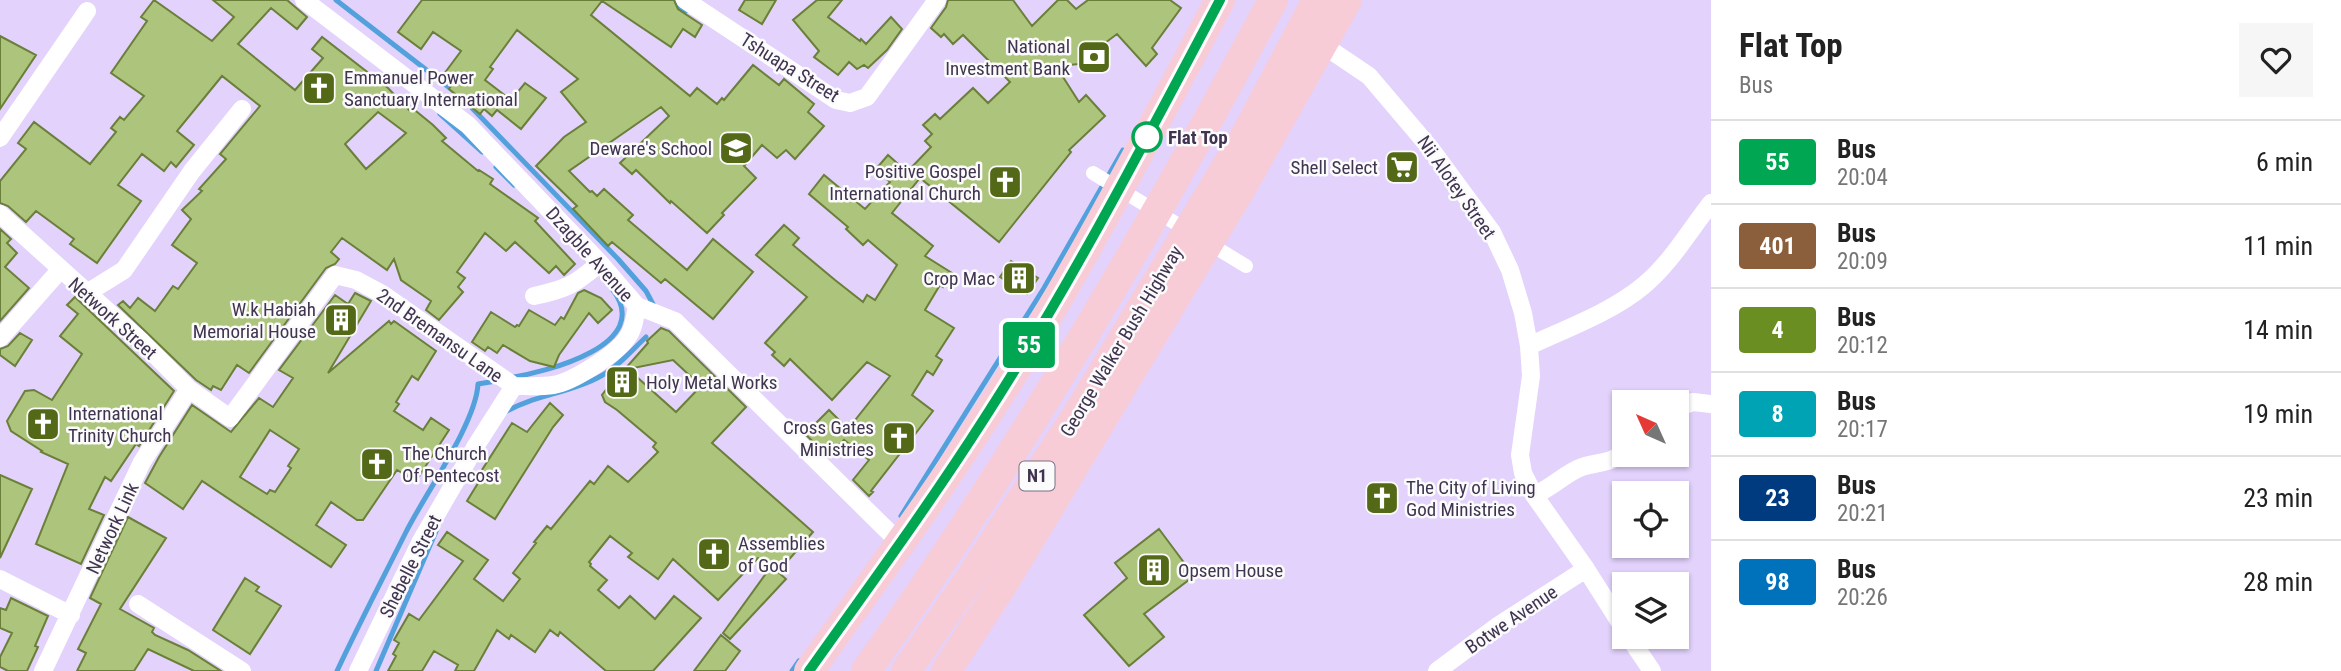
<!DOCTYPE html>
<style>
:root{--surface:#fff;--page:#f6f6f6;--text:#222;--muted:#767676;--line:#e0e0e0}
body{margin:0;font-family:"Roboto Condensed",sans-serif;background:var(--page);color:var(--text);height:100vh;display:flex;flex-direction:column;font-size:26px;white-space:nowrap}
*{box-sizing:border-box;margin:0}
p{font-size:23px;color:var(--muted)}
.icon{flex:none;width:38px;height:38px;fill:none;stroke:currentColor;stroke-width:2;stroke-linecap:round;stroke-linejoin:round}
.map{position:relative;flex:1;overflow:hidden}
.sheet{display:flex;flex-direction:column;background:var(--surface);width:630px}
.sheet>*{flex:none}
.badge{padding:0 14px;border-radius:5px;font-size:24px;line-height:46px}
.needle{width:46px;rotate:315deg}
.fabs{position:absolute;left:1612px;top:390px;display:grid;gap:14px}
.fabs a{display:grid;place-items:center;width:77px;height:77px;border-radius:0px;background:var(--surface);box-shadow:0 2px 5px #0004;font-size:35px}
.map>.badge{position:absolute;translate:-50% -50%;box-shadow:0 0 0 4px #fff}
.round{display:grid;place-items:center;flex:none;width:74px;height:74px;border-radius:0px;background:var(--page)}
.head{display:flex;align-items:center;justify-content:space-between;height:119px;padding:0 28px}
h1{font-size:33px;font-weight:700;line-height:52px}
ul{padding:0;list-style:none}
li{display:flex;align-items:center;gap:21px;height:84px;padding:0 28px;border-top:2px solid var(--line)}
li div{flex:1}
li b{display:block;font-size:26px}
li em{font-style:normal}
li .badge{min-width:77px;font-weight:700;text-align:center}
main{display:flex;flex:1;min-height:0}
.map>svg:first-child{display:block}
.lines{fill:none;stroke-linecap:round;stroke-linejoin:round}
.stream{stroke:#52a1dc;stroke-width:5}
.building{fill:#adc47c;stroke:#6a7f39;stroke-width:2;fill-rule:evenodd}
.pedestrian{stroke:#fff;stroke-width:14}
.minor{stroke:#fff;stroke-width:18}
.trunk{stroke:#f8ccd7;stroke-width:30}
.line-casing{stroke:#fff;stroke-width:16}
.line{stroke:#00a651;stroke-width:10}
.stop-dot{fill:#fff;stroke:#00a651;stroke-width:3.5}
.labels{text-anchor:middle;stroke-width:5;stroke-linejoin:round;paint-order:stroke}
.shield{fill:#fbfbfb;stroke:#787083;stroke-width:2}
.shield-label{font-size:18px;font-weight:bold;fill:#403450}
.poi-label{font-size:19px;fill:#403450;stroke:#fbfbfb;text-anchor:end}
.street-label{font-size:19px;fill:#403450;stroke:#fbfbfb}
.stop-label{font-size:19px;font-weight:bold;fill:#403450;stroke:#fbfbfb;text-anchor:start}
</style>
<main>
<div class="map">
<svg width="1711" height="671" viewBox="0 0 1711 671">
<rect width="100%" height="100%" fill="#e2d2fc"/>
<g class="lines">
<path class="stream" d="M336 0 455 92
M667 0 686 11
M472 108 618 259 646 291 654 306
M440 114 482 152
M496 167 514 185
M509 378C546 372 656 345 612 289
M505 412C534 395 571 393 601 376 618 367 632 350 646 337
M901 516 1044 288 1123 150
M337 671C359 624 383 578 406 532 425 494 476 423 478 384L496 381
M376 671 437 529
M792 671 799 661"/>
</g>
<path class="building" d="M154 0 212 41 234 17 213 0H287L307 17 297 29 271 8 238 44 295 90 323 58 312 49 322 37 388 88 409 110 411 107 433 125 446 138 442 141 478 171 479 170 493 179 490 184 538 218 535 221 575 264 564 275 556 266 549 273 515 242 506 251 485 233 457 272 465 278 458 287 463 292 439 320 426 310 431 301 401 280 394 259 387 270 342 238 331 252 339 259 335 264 326 268 249 373 237 365 221 390 213 386 211 390 196 380 118 305 123 301 130 308 138 298 155 311 173 286 178 289 197 263 172 245 191 219 182 210 202 191 199 189 226 159 220 154 260 106 222 76 177 131 194 145 176 167 171 162 164 171 142 154 118 185 141 201 97 263 70 244 74 239 36 211 26 222 8 206 0 203V181L26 149 18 143 34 122 90 164 116 132 111 128 120 117 124 120 144 96 111 73 147 21 141 17ZM378 112 406 133 366 169 345 144Z
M422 0H674L678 9 702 25 695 37 683 29 671 47 602 1 591 15 690 96 697 88 717 104 722 98 724 100 753 65 779 85 784 79 814 104 808 112 824 126 795 159 786 150 777 158 762 145 744 166 756 178 722 213 724 215 707 233 671 201 670 203 636 170 632 174 620 163 669 116 661 107 569 171 590 192 592 191 597 196 604 189 633 215 628 220 687 270 713 239 753 272 713 319 665 279 661 283 612 242 608 246 573 209 577 206 536 166 564 137 586 122 561 92 578 79 517 30 490 67 493 69 485 80 511 100 525 83 546 98 521 129 497 110 492 116 484 109 480 114 449 89 451 86 441 78 461 51 433 32 421 49 398 32Z
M745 0H776L762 24 739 10Z
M817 0H842L828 17 860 41 861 39 866 44 891 17 902 29 887 50 868 68 864 65 857 69 849 62 838 75 814 57 819 51 793 20Z
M948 0H1013L1032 26 1058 0H1067L1076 9 1088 0H1170L1181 8 1152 48 1157 54 1146 66 1117 34 1101 46 1100 54 1091 63 1056 66 1079 102 1086 95 1105 116 1069 150 1071 152 999 242 920 178 892 213 933 246 925 256 952 273 943 287 940 285 925 310 954 328 936 356 942 360 933 375 927 371 912 395 933 411 871 491 873 492 869 496 853 480 869 460 844 440 829 457 805 434 829 410 848 429 890 376 867 362 832 400 790 359 784 366 772 355 775 352 765 343 807 297 756 255 784 225 799 238 793 245 835 280 863 302 867 295 875 300 897 265 868 240 863 245 846 229 848 227 809 194 824 175 865 209 890 182 876 169 888 155 907 172 931 147 925 141 932 134 923 125 935 114 940 119 973 88 988 103 1010 82 963 35 953 44 944 34 941 37 931 28 946 7Z
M0 36 36 55 0 109Z
M0 229 11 239 7 243 17 253 5 267 29 288 0 321Z
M1011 261 1038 278 1027 294 1000 277Z
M584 290 601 298 612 310 598 323 589 313 559 355 554 367 530 361 503 345 497 353 488 347 485 351 472 342 491 312 515 327 517 325 519 326 529 310 555 325 561 317 564 319 578 293Z
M355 293 371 301 328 373 389 321 391 324 394 321 436 351 418 380 412 376 396 402 399 404 394 411 423 430 431 418 449 430 416 481 397 470 363 520H357L331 502 316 525 346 545 331 567 202 481 183 509 145 483 159 457 192 405 231 432 259 398 273 407 293 378 279 370 335 295 348 304ZM270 430 299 449 288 466 291 468 275 492 270 490 267 494 240 477Z
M75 297 174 391 139 446 136 444 111 481 105 477 89 509 104 515 81 564 36 544 68 464 41 452 42 451 11 431 7 421 25 391 34 390 52 400 82 354 60 336 78 314 67 305Z
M661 328 669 331 746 407 712 443 813 532 778 572 786 579 730 639 723 633 770 568 758 558 718 600 673 559 658 579 628 557 632 553 610 536 589 562 591 564 590 566 607 580 598 590 619 608 630 596 655 619 674 596 701 618 653 671H606L560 632 558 636 550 630 535 652 511 635 509 639 497 630 474 671H455L458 665 434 651 422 671H388L396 656 393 654 399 643 394 640 409 614 419 620 463 561 438 545 447 532 488 560 474 579 503 601 520 579 513 573 536 543 534 542 547 526 551 529 590 481 594 484 608 466 628 482 658 452 653 447 656 443 617 410 605 402 602 395 623 368 625 369 648 343 647 341ZM673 360 701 386 676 412 628 369Z
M20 333 32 340 15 366 0 355V349L8 346Z
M550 403 563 415 553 427 495 519 467 501 483 475 480 473 512 423 527 432Z
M0 475 32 489 0 558Z
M128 517 166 538 120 609 154 628 152 632 155 635 188 650 221 671H194L148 649 134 671H77L86 653 78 649 101 604 90 598Z
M1159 529 1194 576 1144 614 1164 637 1129 666 1084 615 1127 578 1115 563Z
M245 578 259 587 256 591 281 606 250 654 213 630Z
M11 598 48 616 35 646 38 647 27 671H8L0 667V657L12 633 0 628V608L6 610Z
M721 635 740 651 725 671H694Z"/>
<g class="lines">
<path class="pedestrian" d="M1093 173 1246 266"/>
<path class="minor" d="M304 0 468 125 600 263 637 306 675 321 899 542
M685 0 836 100 850 103 867 97 937 0
M1323 45 1369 76 1431 149 1492 232 1510 270 1523 313 1529 346 1531 376 1520 455 1523 473 1534 495 1586 569 1624 629
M0 138 87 11
M0 214 142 342 189 389 230 418 335 275 356 280 384 295 514 386
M87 293 124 270 192 171 242 109
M534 296C567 289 574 285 600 263
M0 338 60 270
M1529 346C1565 329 1612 312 1643 286 1671 263 1689 231 1711 203
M514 386C527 386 541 387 553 385 573 382 616 354 627 338 634 329 635 317 637 306
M1676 408 1693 402 1711 404
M1534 495C1552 488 1565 473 1582 467 1597 462 1611 463 1624 453
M0 579 71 615
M138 604 242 671
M1629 637 1652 671
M43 671 142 462 189 389
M358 671 421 541 477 444 514 386
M1437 671 1499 625 1586 569"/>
<path class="trunk" d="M809 671C868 588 929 505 984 419 1071 285 1145 141 1220 0
M866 671C1018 457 1150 231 1273 0
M906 671 971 577 1077 415 1248 131 1317 0
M946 671 1003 584 1243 185 1347 0"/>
</g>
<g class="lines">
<g class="line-casing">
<path id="line" d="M809 671C868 588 929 505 984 419 1070 286 1146 140 1220 0"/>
</g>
<use href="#line" class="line"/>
</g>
<defs>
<g id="bank-square" transform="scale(1.75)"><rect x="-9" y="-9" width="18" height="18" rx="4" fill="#546917" stroke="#fbfbfb"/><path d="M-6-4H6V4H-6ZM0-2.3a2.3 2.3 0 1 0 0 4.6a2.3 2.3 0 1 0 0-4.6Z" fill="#fff"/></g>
<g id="church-square" transform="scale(1.75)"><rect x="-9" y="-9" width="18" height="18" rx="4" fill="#546917" stroke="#fbfbfb"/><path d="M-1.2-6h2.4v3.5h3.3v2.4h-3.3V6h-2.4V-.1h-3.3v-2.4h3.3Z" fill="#fff"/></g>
<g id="school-square" transform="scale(1.75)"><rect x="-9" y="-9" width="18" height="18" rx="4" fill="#546917" stroke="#fbfbfb"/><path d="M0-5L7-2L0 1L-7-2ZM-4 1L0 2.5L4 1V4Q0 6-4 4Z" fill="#fff"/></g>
<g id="supermarket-square" transform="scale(1.75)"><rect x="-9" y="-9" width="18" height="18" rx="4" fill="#546917" stroke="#fbfbfb"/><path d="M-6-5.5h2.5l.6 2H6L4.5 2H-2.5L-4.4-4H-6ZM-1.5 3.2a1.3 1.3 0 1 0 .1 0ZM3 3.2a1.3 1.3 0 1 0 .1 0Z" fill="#fff"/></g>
<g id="building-square" transform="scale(1.75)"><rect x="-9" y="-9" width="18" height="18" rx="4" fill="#546917" stroke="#fbfbfb"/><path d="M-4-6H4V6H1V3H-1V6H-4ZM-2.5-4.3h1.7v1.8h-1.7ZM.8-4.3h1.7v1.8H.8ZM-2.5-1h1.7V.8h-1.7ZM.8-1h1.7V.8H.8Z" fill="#fff"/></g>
</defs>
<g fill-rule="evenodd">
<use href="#bank-square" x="1094" y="57"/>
<use href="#church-square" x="319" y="88"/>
<use href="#school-square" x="736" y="148"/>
<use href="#supermarket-square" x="1402" y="167"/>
<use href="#church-square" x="1005" y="182"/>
<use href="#building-square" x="1019" y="278"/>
<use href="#building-square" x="341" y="320"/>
<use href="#building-square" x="622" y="382"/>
<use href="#church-square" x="43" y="424"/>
<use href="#church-square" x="899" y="438"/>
<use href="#church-square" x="377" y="464"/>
<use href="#church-square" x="1382" y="498"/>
<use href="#church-square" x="714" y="554"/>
<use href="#building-square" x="1154" y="570"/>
</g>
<circle class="stop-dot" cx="1147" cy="137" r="14"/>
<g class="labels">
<rect class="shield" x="1019.5" y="461.5" width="35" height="29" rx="5"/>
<g class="shield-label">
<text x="1037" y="482">N1</text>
</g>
<g class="poi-label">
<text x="1070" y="53">National<tspan x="1070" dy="22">Investment Bank</tspan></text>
<text x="344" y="84" text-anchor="start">Emmanuel Power<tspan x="344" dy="22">Sanctuary International</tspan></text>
<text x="712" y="155">Deware's School</text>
<text x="1378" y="174">Shell Select</text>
<text x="981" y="178">Positive Gospel<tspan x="981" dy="22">International Church</tspan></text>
<text x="995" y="285">Crop Mac</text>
<text x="316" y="316">W.k Habiah<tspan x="316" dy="22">Memorial House</tspan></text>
<text x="646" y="389" text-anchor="start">Holy Metal Works</text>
<text x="68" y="420" text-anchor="start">International<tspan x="68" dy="22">Trinity Church</tspan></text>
<text x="874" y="434">Cross Gates<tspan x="874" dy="22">Ministries</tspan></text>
<text x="402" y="460" text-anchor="start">The Church<tspan x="402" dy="22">Of Pentecost</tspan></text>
<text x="1406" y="494" text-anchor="start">The City of Living<tspan x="1406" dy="22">God Ministries</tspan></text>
<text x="738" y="550" text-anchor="start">Assemblies<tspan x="738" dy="22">of God</tspan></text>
<text x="1178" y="577" text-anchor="start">Opsem House</text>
</g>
<g class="street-label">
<text transform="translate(790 67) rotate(32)" y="7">Tshuapa Street</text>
<text transform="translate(1457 187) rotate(55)" y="7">Nii Alotey Street</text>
<text transform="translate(590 254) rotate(48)" y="7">Dzagble Avenue</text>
<text transform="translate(113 318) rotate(42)" y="7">Network Street</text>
<text transform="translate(440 335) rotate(35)" y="7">2nd Bremansu Lane</text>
<text transform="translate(1121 341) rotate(-59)" y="7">George Walker Bush Highway</text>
<text transform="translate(112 528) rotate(-65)" y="7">Network Link</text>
<text transform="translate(410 566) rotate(-63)" y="7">Shebelle Street</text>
<text transform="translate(1511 619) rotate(-34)" y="7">Botwe Avenue</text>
</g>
<g class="stop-label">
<text x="1168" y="144">Flat Top</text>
</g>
</g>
</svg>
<div class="fabs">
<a><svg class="needle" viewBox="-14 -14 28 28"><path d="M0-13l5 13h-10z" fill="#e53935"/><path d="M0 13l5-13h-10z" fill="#767676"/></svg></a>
<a><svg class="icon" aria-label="locate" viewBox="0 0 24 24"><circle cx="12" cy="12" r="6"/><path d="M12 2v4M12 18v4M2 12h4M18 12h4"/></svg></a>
<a><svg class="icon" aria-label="layers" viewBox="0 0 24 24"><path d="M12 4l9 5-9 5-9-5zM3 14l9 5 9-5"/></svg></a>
</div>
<b class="badge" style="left:1029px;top:345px;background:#00a651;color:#fff">55</b>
</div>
<section class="sheet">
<div class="head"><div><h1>Flat Top</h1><p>Bus</p></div><a class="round"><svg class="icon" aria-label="heart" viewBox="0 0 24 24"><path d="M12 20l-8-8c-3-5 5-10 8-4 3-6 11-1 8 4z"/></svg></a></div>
<ul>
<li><span class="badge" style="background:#00a651;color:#fff">55</span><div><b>Bus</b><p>20:04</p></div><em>6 min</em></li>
<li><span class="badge" style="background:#8b5e3c;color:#fff">401</span><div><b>Bus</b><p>20:09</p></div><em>11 min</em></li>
<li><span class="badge" style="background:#6b8e23;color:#fff">4</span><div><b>Bus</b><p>20:12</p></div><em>14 min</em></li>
<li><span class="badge" style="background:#00a3b4;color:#fff">8</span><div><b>Bus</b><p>20:17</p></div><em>19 min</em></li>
<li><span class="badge" style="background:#003b80;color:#fff">23</span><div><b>Bus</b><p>20:21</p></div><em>23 min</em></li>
<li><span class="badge" style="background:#0072bc;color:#fff">98</span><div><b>Bus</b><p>20:26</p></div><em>28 min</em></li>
</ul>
</section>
</main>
